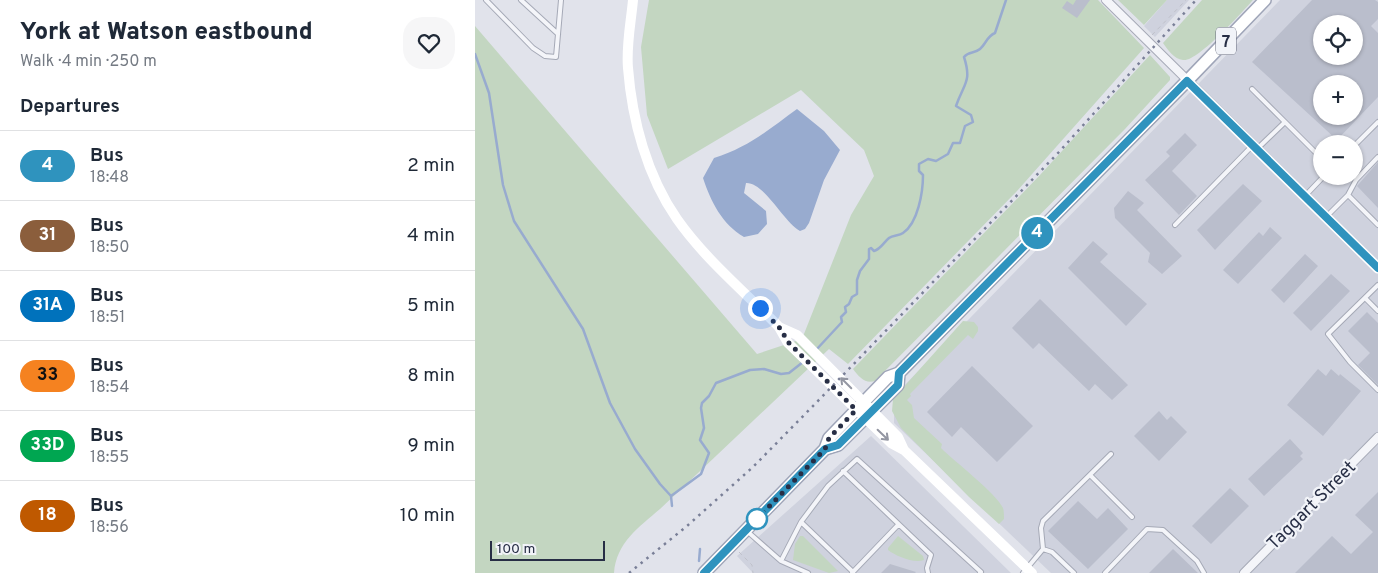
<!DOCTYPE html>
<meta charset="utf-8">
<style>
:root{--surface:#fff;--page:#f6f6f7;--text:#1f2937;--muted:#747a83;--line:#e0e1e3}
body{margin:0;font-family:Overpass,sans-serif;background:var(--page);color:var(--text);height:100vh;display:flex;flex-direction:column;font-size:19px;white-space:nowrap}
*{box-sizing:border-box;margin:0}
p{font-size:16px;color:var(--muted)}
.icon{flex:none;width:28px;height:28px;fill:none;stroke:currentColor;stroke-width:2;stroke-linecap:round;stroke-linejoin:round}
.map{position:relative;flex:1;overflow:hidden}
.details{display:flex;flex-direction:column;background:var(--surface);width:475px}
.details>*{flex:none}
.badge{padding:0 10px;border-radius:16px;font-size:18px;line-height:32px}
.fabs{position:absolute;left:838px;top:15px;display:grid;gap:10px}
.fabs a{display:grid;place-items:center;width:50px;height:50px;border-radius:50%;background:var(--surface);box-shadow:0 1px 4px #0004;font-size:25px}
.scale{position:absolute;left:15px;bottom:12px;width:115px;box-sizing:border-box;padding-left:5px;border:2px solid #272e45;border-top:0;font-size:14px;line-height:18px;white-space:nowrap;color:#272e45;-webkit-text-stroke:4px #f1f3f8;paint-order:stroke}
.you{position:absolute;width:25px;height:25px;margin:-12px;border:4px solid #fff;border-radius:50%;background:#1a73e8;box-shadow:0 0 0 8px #1a73e833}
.map>.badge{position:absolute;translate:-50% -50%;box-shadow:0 0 0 2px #fff}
h2{padding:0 20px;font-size:19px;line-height:45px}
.round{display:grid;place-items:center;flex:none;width:52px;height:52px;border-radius:20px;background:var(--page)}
.head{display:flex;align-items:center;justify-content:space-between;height:85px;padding:0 20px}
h1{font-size:24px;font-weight:800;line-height:38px}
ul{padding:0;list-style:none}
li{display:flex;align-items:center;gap:15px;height:70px;padding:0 20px;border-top:1px solid var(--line)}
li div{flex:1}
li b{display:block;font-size:19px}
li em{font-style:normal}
li .badge{min-width:55px;font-weight:700;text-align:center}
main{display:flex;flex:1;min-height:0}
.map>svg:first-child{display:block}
.built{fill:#cfd2de;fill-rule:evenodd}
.green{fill:#c3d6c1}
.water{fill:#98abcf}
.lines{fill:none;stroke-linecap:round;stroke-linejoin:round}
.stream{stroke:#98abcf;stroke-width:2.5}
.building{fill:#babecc;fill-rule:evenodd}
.lane-casing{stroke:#a5a9b6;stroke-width:6}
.street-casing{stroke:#a5a9b6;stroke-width:10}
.primary-casing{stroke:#9fa5b8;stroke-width:14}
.path{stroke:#bfc1ca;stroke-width:1;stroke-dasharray:4 4;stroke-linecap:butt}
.lane{stroke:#f4f5f9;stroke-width:4}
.street{stroke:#f4f5f9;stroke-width:8}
.secondary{stroke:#fff;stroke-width:10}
.primary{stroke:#fff;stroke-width:11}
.rail{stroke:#797f97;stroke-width:2.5;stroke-dasharray:2.5 5;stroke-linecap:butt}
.oneway{stroke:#9396a2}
.line-casing{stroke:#fff;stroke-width:11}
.line{stroke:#2f93be;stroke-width:8}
.walk{stroke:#272e45;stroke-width:5;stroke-dasharray:0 9}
.stop-dot{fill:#fff;stroke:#2f93be;stroke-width:2.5}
.labels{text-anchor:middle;stroke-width:4.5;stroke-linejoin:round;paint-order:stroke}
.shield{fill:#f1f3f8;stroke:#64697b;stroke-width:1}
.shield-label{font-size:16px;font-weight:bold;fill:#272e45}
.street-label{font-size:18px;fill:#272e45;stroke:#f1f3f8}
</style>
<main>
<section class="details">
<div class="head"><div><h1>York at Watson eastbound</h1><p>Walk · 4 min · 250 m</p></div><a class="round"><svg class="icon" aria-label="heart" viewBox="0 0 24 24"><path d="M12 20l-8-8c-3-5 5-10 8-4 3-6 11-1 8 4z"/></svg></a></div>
<h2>Departures</h2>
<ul>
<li><span class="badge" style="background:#2f93be;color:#fff">4</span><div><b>Bus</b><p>18:48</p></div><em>2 min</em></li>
<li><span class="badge" style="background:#8b5e3c;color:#fff">31</span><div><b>Bus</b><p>18:50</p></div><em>4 min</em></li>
<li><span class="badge" style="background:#0072bc;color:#fff">31A</span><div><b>Bus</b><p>18:51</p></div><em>5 min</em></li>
<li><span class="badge" style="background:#f58220;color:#111">33</span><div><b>Bus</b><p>18:54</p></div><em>8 min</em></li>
<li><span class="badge" style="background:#00a651;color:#fff">33D</span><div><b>Bus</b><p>18:55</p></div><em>9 min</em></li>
<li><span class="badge" style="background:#bf5900;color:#fff">18</span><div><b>Bus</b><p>18:56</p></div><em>10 min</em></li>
</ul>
</section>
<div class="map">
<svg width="903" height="573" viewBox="0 0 903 573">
<rect width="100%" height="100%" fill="#e1e3eb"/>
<path class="built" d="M692 0H714L680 37 669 26Z
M805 0H903V573H576L419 423V396ZM846 24H879V56H846ZM846 84H879V116H846ZM846 144H879V176H846Z
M396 436 536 573H278L262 556Z"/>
<path class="green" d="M174 0H623L669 48 542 191 373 364 354 349 185 509C164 527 141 543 139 573H0V26L282 354 327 339 376 215 399 176 389 150 326 90 193 169 172 115 166 47Z
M643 0H692L669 25Z
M727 0H778C768 11 722 63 708 60 699 59 693 50 688 43Z
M675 55 695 77V80L650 129 400 381C390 384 384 377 378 369L565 175Z
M488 321 499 322 503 327V331L498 339 493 335 435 394 436 396 432 400 437 405 439 418 467 444 466 448C479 461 522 494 528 508 529 511 529 516 529 519L524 524 494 497 426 428 417 411 418 399Z
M325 536H328L363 571 354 573 318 560 320 544Z
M423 536 448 556 449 560C439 564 421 556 413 550V548Z"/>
<path class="water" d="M322 109 349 131 365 150 349 180 334 223 330 229 325 231C308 221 289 182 271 183L269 193 291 211 292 224 283 234 269 237C247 224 236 202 228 178L239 158C274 147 293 130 322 109Z"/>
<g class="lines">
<path class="stream" d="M0 54 14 93 28 185 39 221 108 329 135 403 160 449 185 484 196 496
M341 350 367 322 366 317 371 312 370 307 374 304 377 297 382 294V280L385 271 394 259V249L396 248 399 251C406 249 408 243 414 238 418 235 424 236 428 233 443 223 448 192 448 175L444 171V164L453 159 461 161 473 154 478 143H485L490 126 498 122 496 115 481 106C489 83 497 82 489 57 494 51 499 54 505 49 511 44 512 36 520 33L531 0
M197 506 196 496 226 474 234 453 225 440 229 428 226 408 227 403 234 396 241 383 275 370 289 369 306 374 314 373 328 362
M224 561 225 549"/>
</g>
<path class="building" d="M601 0H615L602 18 587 8 592 1 598 5Z
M837 0H900L903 2V19L896 26 903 33V97L862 140 777 62ZM846 24H879V56H846ZM846 84H879V116H846Z
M710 133 722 145 697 171 722 196 704 215 670 180 695 156 691 152Z
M903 162V208L882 186Z
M768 184 787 201 740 250 722 230Z
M653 191 669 203 662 210 707 256 687 274 673 262 675 253 640 218 639 208Z
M795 227 807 238 763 284 748 270 784 232 788 236Z
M618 241 633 254 625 262 672 304 651 326 593 268Z
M830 254 843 266 809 303 796 290Z
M856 274 875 291 836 331 818 313Z
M565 299 653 385 637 400 620 384 614 391 564 343 558 349 537 328Z
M892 312 903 323V385L883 365 895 353 873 331Z
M497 366 558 426 522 462 486 427 477 437 452 412Z
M843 369 851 376 856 369 864 376 865 374 886 391 848 436 812 405Z
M684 411 692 420 696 416 712 432 684 461 659 436Z
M815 439 828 453 825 456 828 459 789 496 773 479Z
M755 488 774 506 736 544 717 526Z
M903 492V573H820L857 536 876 554 898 532 880 515Z
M603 501 622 519 633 508 653 529 613 569 573 531Z
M698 549 723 573H674Z
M415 564 441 572 440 573H406Z"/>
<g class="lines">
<g class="lane-casing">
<path id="lane" d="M11 0 58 48 70 56 81 57 86 0
M46 0 83 34
M777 89 810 122 782 149
M810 122 846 158
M879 146 903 122
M873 195 903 225
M830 196 849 176
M851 217 873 195 881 180 903 157
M700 225 778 145
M903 285 853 334 875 362 903 390
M890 298 903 311
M368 471 456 555 452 568 453 573
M615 475 657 517
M273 532 306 561 333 573
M568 549 577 552 599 573
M306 561 326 522
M378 572 326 522 353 486 382 459 506 572 505 573
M377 573 423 525
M548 573 568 549 566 528 568 521 636 454
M630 573 672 529 688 530 722 561 729 573"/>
</g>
<g class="street-casing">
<path id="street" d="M631 0 903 268
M769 573 903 437"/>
</g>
<g class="primary-casing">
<path id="primary" d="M350 449 363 445 423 385 424 373
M229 573 350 449 354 438 413 377 424 373 712 81 790 0"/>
</g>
<path class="path" d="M677 35 711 0
M264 552 277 565 278 573"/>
<use href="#lane" class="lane"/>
<use href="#street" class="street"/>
<path class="secondary" d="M158 0C156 22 151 46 153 68 157 120 172 176 202 219 230 259 270 292 304 327L313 343 416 443 429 450 557 573
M304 327 322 335 423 437 429 450"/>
<use href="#primary" class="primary"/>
<path class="rail" d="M154 573 212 526 278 467 339 405 584 152 721 0"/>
</g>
<defs><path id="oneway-shaft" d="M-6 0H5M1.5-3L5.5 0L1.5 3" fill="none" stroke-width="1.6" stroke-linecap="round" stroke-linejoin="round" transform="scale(1.25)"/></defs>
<g class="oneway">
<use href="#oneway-shaft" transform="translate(371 383) rotate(-135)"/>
<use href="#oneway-shaft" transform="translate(408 435) rotate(44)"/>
</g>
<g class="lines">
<g class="line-casing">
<path id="line" d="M229 573 350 449 363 445 423 385 424 373 712 81 903 268"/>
</g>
<use href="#line" class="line"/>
<path class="walk" d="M282 519 350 449 354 438 381 410 314 343 304 327 285 308"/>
</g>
<circle class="stop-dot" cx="282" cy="519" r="10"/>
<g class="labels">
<rect class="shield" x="741" y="27.5" width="20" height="27" rx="4"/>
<g class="shield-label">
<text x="751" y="47">7</text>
</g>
<g class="street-label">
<text transform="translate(836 505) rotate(-45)" y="6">Taggart Street</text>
</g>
</g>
</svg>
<div class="fabs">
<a><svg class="icon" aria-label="locate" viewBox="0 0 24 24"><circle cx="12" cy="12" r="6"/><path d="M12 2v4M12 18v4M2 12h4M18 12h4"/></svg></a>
<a>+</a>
<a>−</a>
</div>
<div class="scale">100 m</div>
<div class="you" style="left:285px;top:308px"></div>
<b class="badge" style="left:562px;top:233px;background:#2f93be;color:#fff">4</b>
</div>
</main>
